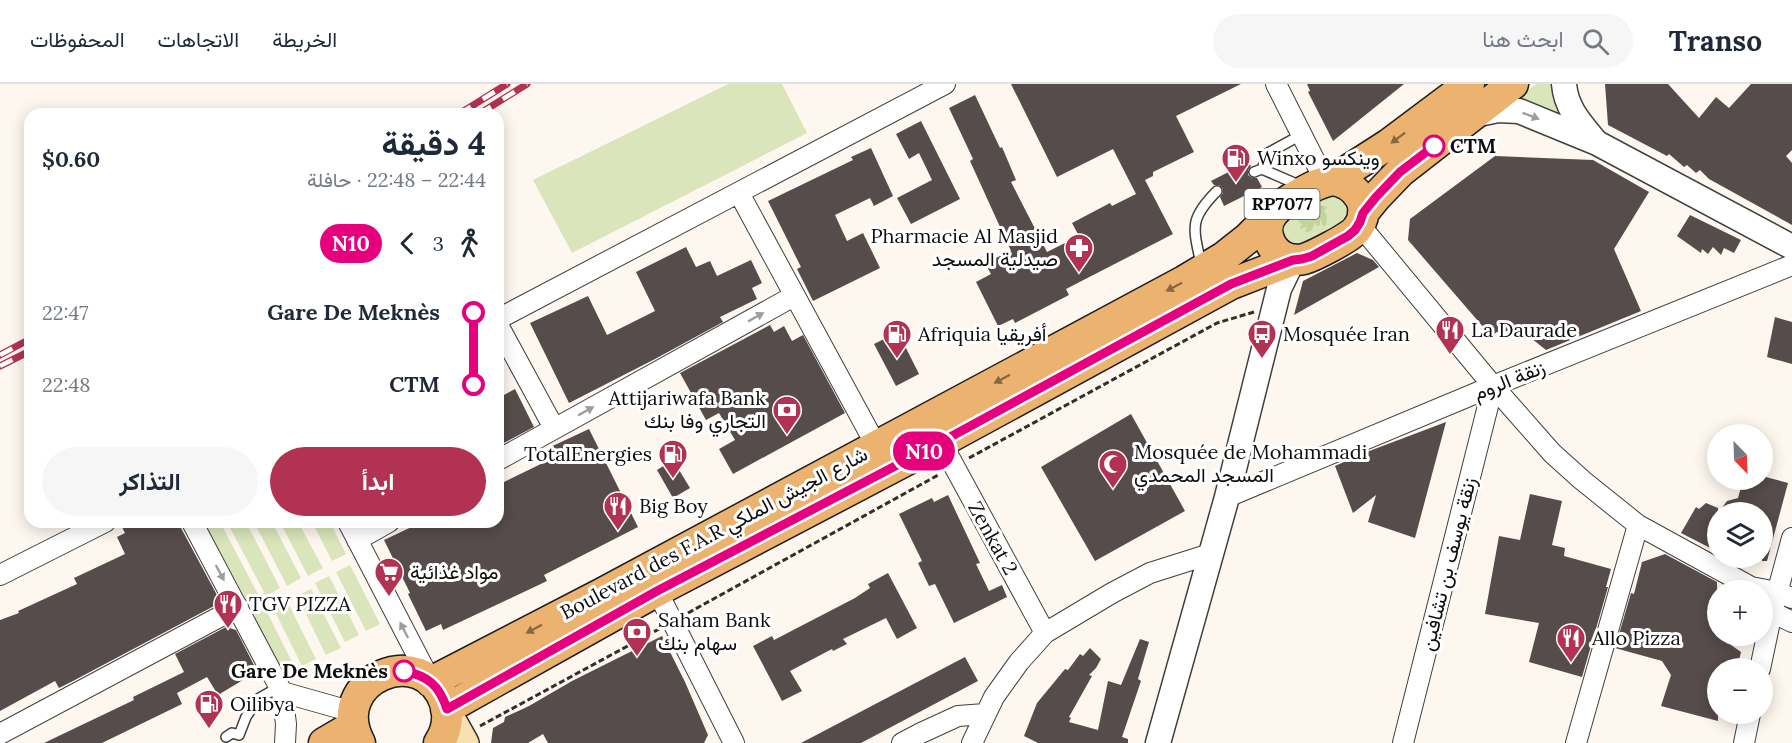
<!DOCTYPE html>
<html lang="ar">
<meta charset="utf-8">
<style>
:root{--surface:#fff;--page:#f6f6f7;--text:#1f2937;--muted:#747a83;--line:#e0e1e3;--accent:#b13253}
body{margin:0;font-family:Lora,Vazirmatn,serif;background:var(--page);color:var(--text);direction:rtl;height:100vh;display:flex;flex-direction:column;font-size:22px;white-space:nowrap}
*{box-sizing:border-box;margin:0}
p{font-size:20px;color:var(--muted)}
.icon{flex:none;width:33px;height:33px;fill:none;stroke:currentColor;stroke-width:2;stroke-linecap:round;stroke-linejoin:round}
.map{position:relative;flex:1;overflow:hidden;direction:ltr}
.details{position:absolute;left:24px;top:24px;width:480px;height:420px;display:flex;flex-direction:column;background:var(--surface);border-radius:18px;box-shadow:0 3px 15px #0003;direction:rtl}
.details>*{flex:none}
.badge{padding:0 12px;border-radius:20px;font-size:21px;line-height:39px}
.needle{width:39px;rotate:157deg}
.buttons{position:absolute;left:1707px;top:340px;display:grid;gap:12px}
.buttons a{display:grid;place-items:center;width:66px;height:66px;border-radius:50%;background:var(--surface);box-shadow:0 3px 15px #0003;font-size:30px}
.map>.badge{position:absolute;translate:-50% -50%;box-shadow:0 0 0 3px #fff}
.legs{display:flex;align-items:center;gap:9px;height:66px;padding:0 18px;font-size:20px}
.legs p{margin-inline-start:auto}
.head{display:flex;align-items:center;justify-content:space-between;height:102px;padding:0 18px}
h1{font-size:33px;font-weight:700;line-height:45px}
.cta{display:flex;gap:12px;margin-top:auto;padding:12px 18px}
.cta a{flex:1;height:69px;border-radius:36px;background:var(--accent);color:#fff;font-size:24px;font-weight:700;line-height:69px;text-align:center}
.cta a+a{background:var(--page);color:var(--text)}
ul{padding:0 18px;list-style:none}
li{display:flex;align-items:center;gap:21px;height:72px;font-size:22px}
li i{display:grid;place-items:center;width:9px;height:100%;margin:0 8px;background:currentColor}
li i::after{content:'';width:15px;height:15px;margin:-8px;border:4px solid;border-radius:50%;background:var(--surface)}
li p{margin-inline-start:auto}
li:first-child i{background:linear-gradient(#0000 50%,currentColor 0)}
li:last-child i{background:linear-gradient(currentColor 50%,#0000 0)}
header{display:flex;align-items:center;gap:36px;box-sizing:border-box;height:84px;padding:0 30px;background:var(--surface);border-bottom:2px solid var(--line)}
header strong{font-size:28px}
nav{display:flex;gap:33px;margin-inline-start:auto;font-size:21px}
.search{width:420px;height:54px;background:var(--page);display:flex;align-items:center;gap:15px;box-sizing:border-box;padding:0 21px;border-radius:33px;color:var(--muted);font-size:22px}
.map>svg:first-child{display:block}
.green{fill:#dae5bb}
.forest{fill:#c2d49c}
.building{fill:#554c4b}
.lines{fill:none;stroke-linecap:round;stroke-linejoin:round}
.service-casing{stroke:#404040;stroke-width:12}
.minor-casing{stroke:#404040;stroke-width:22}
.tertiary-casing{stroke:#404040;stroke-width:27}
.secondary-casing{stroke:#2f2f2f;stroke-width:30}
.primary-casing{stroke:#1e1e1e;stroke-width:33}
.path{stroke:#2f2f2f;stroke-width:3;stroke-dasharray:6 3;stroke-linecap:butt}
.service{stroke:#fff;stroke-width:9}
.minor{stroke:#fff;stroke-width:20}
.tertiary{stroke:#fff;stroke-width:24}
.secondary{stroke:#f8e0b0;stroke-width:27}
.primary{stroke:#ecb370;stroke-width:30}
.rail-casing{stroke:#b13253;stroke-width:7}
.rail{stroke:#fff;stroke-width:4.5;stroke-dasharray:14;stroke-linecap:butt}
.oneway{fill:#9e9e9e}
.oneway2{fill:#886843}
.line-1-casing{stroke:#fff;stroke-width:14}
.line-1{stroke:#e6007e;stroke-width:9}
.stop-1-dot{fill:#fff;stroke:#e6007e;stroke-width:3}
.labels{text-anchor:middle;stroke-width:6;stroke-linejoin:round;paint-order:stroke}
.shield{fill:#fff;stroke:#565656;stroke-width:1.5}
.shield-label{font-size:18px;font-weight:bold;fill:#0d0d0d}
.stop-label{font-size:20px;font-weight:bold;fill:#0d0d0d;stroke:#fff;text-anchor:start}
.poi-label{font-size:20px;fill:#0d0d0d;stroke:#fff;text-anchor:start}
.street-label{font-size:20px;fill:#0d0d0d;stroke:#fff}
</style>
<header>
<strong>Transo</strong>
<div class="search"><svg class="icon" aria-label="search" viewBox="0 0 24 24"><circle cx="10" cy="10" r="6"/><path d="M15 15l6 6"/></svg>ابحث هنا</div>
<nav><a>الخريطة</a><a>الاتجاهات</a><a>المحفوظات</a></nav>
</header>
<div class="map">
<svg width="1792" height="659" viewBox="0 0 1792 659">
<rect width="100%" height="100%" fill="#fef7ef"/>
<path class="green" d="M728 0H782L807 49 572 169 533 96Z
M1536 0H1555L1566 34 1522 15V11Z
M1330 111C1336 112 1342 113 1345 119 1354 136 1326 149 1315 154 1310 157 1304 160 1297 160 1285 160 1279 146 1286 136 1295 123 1316 118 1330 111Z
M198 438H220L260 514 244 522Z
M227 438H246L280 504 266 512Z
M254 438H272L301 494 287 502Z
M280 438H298L323 484 308 492Z
M312 438H330L346 470 332 477Z
M350 481 380 540 366 547 336 488Z
M329 492 359 551 345 558 315 499Z
M311 505 341 564 326 571 297 512Z
M286 515 316 575 302 582 272 522Z
M265 524 295 584 281 591 251 532Z"/>
<path class="forest" d="M1320 121 1327 123 1324 127 1327 132 1326 141 1323 142 1320 134V141L1316 142 1315 138 1312 146 1308 148H1305L1307 143 1301 145 1300 143 1302 140 1299 138V136L1304 135 1309 137 1304 132 1302 127 1309 129 1312 135H1314L1316 134 1310 128 1307 124H1311L1319 130 1320 128 1316 123Z"/>
<path class="building" d="M1011 0H1241L1176 32 1194 68 1153 88V92L1145 96 1173 150 1066 205 1069 211 1015 239 1013 235 998 242 976 198 991 190 985 179 1011 167 970 77 973 75 949 24 975 11 1000 64 1002 63 1016 96 1011 98 1047 168 1079 152 1072 139 1110 119 1112 122 1136 110 1113 65 1057 93Z
M1307 0H1404L1333 57 1308 8 1310 7Z
M1605 0H1668L1699 34 1716 13 1729 24 1751 0H1792V66L1786 72 1792 79V141L1709 95 1700 86 1696 89 1687 81 1684 83 1669 70 1667 72 1608 41Z
M921 37 960 115 911 140 897 114 932 96 919 69 909 75 896 50Z
M871 64 893 112 874 122 870 114 835 131 847 157 863 149 880 184 813 217 797 185 801 183 768 117 853 76 851 73Z
M1495 72 1593 76 1649 108 1614 165 1641 227 1546 266 1531 254 1523 251 1506 247 1497 248 1491 252 1408 156 1410 135Z
M1248 78 1251 82 1248 86V91L1252 94H1257L1262 103 1224 122 1220 113 1223 109V105L1219 101H1214L1211 97Z
M1690 131 1741 156 1734 169 1724 164 1721 171 1713 163 1708 170 1702 165 1701 169 1677 152Z
M686 163 696 183 710 177 717 192 751 176 762 199 752 204 757 215 720 233 723 238 655 275 569 319 530 239 588 212 607 251 655 227 636 188Z
M1357 169 1373 176 1379 183 1294 231 1303 197Z
M1775 233 1792 238V280L1767 273Z
M770 241 774 248 784 242 792 257 803 251 845 329 733 390 719 365 735 356 719 329 706 336 680 289Z
M898 248 919 290 896 302 874 260Z
M515 305 534 343 498 362V314Z
M1131 330 1185 427 1095 477 1041 383Z
M1446 338 1415 454 1368 438 1376 411 1353 429 1335 382 1364 369Z
M589 345 638 443 544 491 547 497 443 546 441 540 426 547 408 510 410 509 384 456 422 438H498V401L551 375 546 365Z
M673 376 690 404 673 414 657 386Z
M1762 392 1788 399 1767 477H1762V429H1718L1727 417 1738 414 1743 396H1762Z
M1530 410 1562 417 1552 461 1565 464 1564 472 1611 485 1606 503H1608L1582 593 1529 578 1539 539 1485 530 1499 452 1520 456Z
M948 411 980 479 976 480 989 507 1002 501 1007 513 954 539 935 500 929 502 918 479 922 477 899 430 932 414 934 418Z
M1706 419 1718 424V468L1681 449 1696 423 1699 425Z
M132 438H180L181 444 218 513 216 521 73 597 59 604 55 597 0 627V536L19 529 18 527 77 500 74 494 125 470 117 453 125 449 122 443Z
M1665 470 1717 498 1718 552H1724L1731 561 1741 568 1737 585H1718V637L1661 622 1671 591 1662 577 1615 564 1631 509 1634 510 1642 478Z
M888 489 917 544 897 555 886 534 843 555 847 560 833 567 832 565 790 587 802 607 782 617 753 562 772 552 774 556 855 514 870 504 868 500Z
M226 543 236 546 254 581 250 584 253 590 218 611 207 593 177 609 182 620 102 659H44L134 616 133 613 184 588 175 570Z
M662 552 685 598 708 651 704 659H548L543 650 528 659H491L493 644 504 638 505 633 529 622 572 597Z
M1140 555 1149 558 1138 595 1141 597 1122 653 1128 655V659H1038L1024 652 1037 619 1065 585 1068 586 1080 570 1083 572 1090 564 1101 575 1096 584 1089 591 1092 592 1069 633 1071 634 1069 638 1098 646 1108 597 1121 601Z
M965 573 978 597 861 659H801Z"/>
<g class="lines">
<g class="service-casing">
<path id="service" d="M1262 85 1268 69 1301 51
M1254 88 1262 85 1301 102
M1201 180C1193 143 1189 135 1217 107
M239 651 246 633 258 615 279 603
M226 653 232 649 239 651"/>
</g>
<g class="minor-casing">
<path id="minor" d="M1276 0 1325 97
M739 109 877 363
M1359 140 1493 302 1552 369 1582 396 1638 441 1751 503 1777 508 1792 514
M498 235 945 0
M498 241 554 344
M941 358 1045 549
M498 376 794 212
M1227 413 1493 302 1792 181
M192 438 282 608 353 628
M348 438 431 598
M357 456 389 438
M0 491 105 438
M657 507 734 659
M1764 518 1772 528 1792 538
M1760 585 1772 528 1792 454
M282 608 286 640 285 659
M0 650 238 523
M902 659 921 649 958 632 985 630
M972 659 994 613 1019 578 1045 549 1112 509 1150 489 1210 470
M1403 659 1493 302
M1576 659 1638 441
M1744 659 1750 630"/>
</g>
<g class="tertiary-casing">
<path id="tertiary" d="M1564 0C1566 24 1580 39 1595 57
M1474 31 1498 26 1519 27 1597 59 1792 163
M1158 659 1227 413 1279 205 1293 176"/>
</g>
<g class="secondary-casing">
<path id="secondary" d="M446 625 465 659"/>
</g>
<g class="primary-casing">
<path id="primary" d="M1333 96C1357 100 1374 124 1356 146 1349 154 1314 172 1304 175 1300 176 1295 176 1290 175 1282 173 1274 167 1270 158 1259 134 1281 120 1299 110 1310 104 1320 98 1333 96Z
M1333 96 1389 60 1469 0
M1363 129 1376 113 1400 88 1513 0
M431 598 601 510 1184 197 1224 173 1248 154 1271 131
M446 625 657 507 941 358 1231 200 1293 176
M324 659 353 642
M360 659C326 596 423 555 445 619 449 632 447 647 439 659"/>
</g>
<path class="path" d="M969 374 1217 239 1254 228
M688 529 940 390
M480 642 659 545"/>
<use href="#service" class="service"/>
<use href="#minor" class="minor"/>
<use href="#tertiary" class="tertiary"/>
<use href="#secondary" class="secondary"/>
<use href="#primary" class="primary"/>
<g class="rail-casing">
<path id="rail" d="M459 30 507 0
M479 30 527 0
M0 271 30 255
M0 282 30 267"/>
</g>
<use href="#rail" class="rail"/>
</g>
<defs><path id="oneway-solid" d="M-6-.8H1V-3.2L6.5 0L1 3.2V.8H-6Z" transform="scale(1.5)"/></defs>
<g class="oneway">
<use href="#oneway-solid" transform="translate(1531 32) rotate(21)"/>
<use href="#oneway-solid" transform="translate(756 233) rotate(-29)"/>
<use href="#oneway-solid" transform="translate(586 327) rotate(-29)"/>
<use href="#oneway-solid" transform="translate(220 489) rotate(62)"/>
<use href="#oneway-solid" transform="translate(404 546) rotate(-117)"/>
</g>
<g class="oneway2">
<use href="#oneway-solid" transform="translate(1398 54) rotate(143)"/>
<use href="#oneway-solid" transform="translate(1174 203) rotate(152)"/>
<use href="#oneway-solid" transform="translate(1002 295) rotate(152)"/>
<use href="#oneway-solid" transform="translate(534 545) rotate(152)"/>
</g>
<g class="lines">
<g class="line-1-casing">
<path id="line-1" d="M404 587C428 592 439 601 447 625L657 507 941 358 1231 200 1293 176 1302 175 1312 172 1348 152 1355 146 1360 138 1363 129 1376 113 1400 88 1434 62"/>
</g>
<use href="#line-1" class="line-1"/>
</g>
<defs>
<g id="fuel-pin" transform="scale(1.5)"><path d="M0 17L-7.5 6A9.5 9.5 0 1 1 7.5 6Z" fill="#b13253" stroke="#fff"/><path d="M-5.5-6h7V0h2V4h1.3V-2.5L3-4.5l.8-.8L6-3V5H2.5V1h-1V6h-7ZM-4.2-4.7v3.2H.2V-4.7Z" fill="#fff"/></g>
<g id="pharmacy-pin" transform="scale(1.5)"><path d="M0 17L-7.5 6A9.5 9.5 0 1 1 7.5 6Z" fill="#b13253" stroke="#fff"/><path d="M-2-6h4v4h4v4h-4v4h-4v-4h-4v-4h4Z" fill="#fff"/></g>
<g id="restaurant-pin" transform="scale(1.5)"><path d="M0 17L-7.5 6A9.5 9.5 0 1 1 7.5 6Z" fill="#b13253" stroke="#fff"/><path d="M-5-6h1v4h1v-4h1v4h1v-4h1v5L-1.5 .5V6h-2V.5L-5-1ZM5-6V6H3V1.5H1.5Q1.5-4 5-6Z" fill="#fff"/></g>
<g id="bus-pin" transform="scale(1.5)"><path d="M0 17L-7.5 6A9.5 9.5 0 1 1 7.5 6Z" fill="#b13253" stroke="#fff"/><path d="M-5-6H5V4H4V6H2V4H-2V6H-4V4H-5ZM-3.5-4V0h7V-4ZM-3.5 1.2v1.5H-2V1.2ZM2 1.2v1.5H3.5V1.2Z" fill="#fff"/></g>
<g id="bank-pin" transform="scale(1.5)"><path d="M0 17L-7.5 6A9.5 9.5 0 1 1 7.5 6Z" fill="#b13253" stroke="#fff"/><path d="M-6-4H6V4H-6ZM0-2.3a2.3 2.3 0 1 0 0 4.6a2.3 2.3 0 1 0 0-4.6Z" fill="#fff"/></g>
<g id="mosque-pin" transform="scale(1.5)"><path d="M0 17L-7.5 6A9.5 9.5 0 1 1 7.5 6Z" fill="#b13253" stroke="#fff"/><path d="M3.5-4.9A6 6 0 1 0 3.5 4.9A5 5 0 1 1 3.5-4.9Z" fill="#fff"/></g>
<g id="supermarket-pin" transform="scale(1.5)"><path d="M0 17L-7.5 6A9.5 9.5 0 1 1 7.5 6Z" fill="#b13253" stroke="#fff"/><path d="M-6-5.5h2.5l.6 2H6L4.5 2H-2.5L-4.4-4H-6ZM-1.5 3.2a1.3 1.3 0 1 0 .1 0ZM3 3.2a1.3 1.3 0 1 0 .1 0Z" fill="#fff"/></g>
</defs>
<g fill-rule="evenodd">
<use href="#fuel-pin" x="1236" y="74"/>
<use href="#pharmacy-pin" x="1079" y="164"/>
<use href="#restaurant-pin" x="1450" y="246"/>
<use href="#fuel-pin" x="897" y="250"/>
<use href="#bus-pin" x="1262" y="250"/>
<use href="#bank-pin" x="787" y="326"/>
<use href="#fuel-pin" x="673" y="370"/>
<use href="#mosque-pin" x="1113" y="380"/>
<use href="#restaurant-pin" x="618" y="422"/>
<use href="#supermarket-pin" x="389" y="488"/>
<use href="#restaurant-pin" x="228" y="520"/>
<use href="#bank-pin" x="637" y="548"/>
<use href="#restaurant-pin" x="1571" y="554"/>
<use href="#fuel-pin" x="209" y="620"/>
</g>
<g class="stop-1-dot">
<circle cx="1434" cy="62" r="10"/>
<circle cx="404" cy="587" r="10"/>
</g>
<g class="labels">
<rect class="shield" x="1244.5" y="105" width="75" height="30" rx="4.5"/>
<g class="shield-label">
<text x="1282" y="126">RP7077</text>
</g>
<g class="stop-label">
<text x="1450" y="69">CTM</text>
<text x="388" y="594" text-anchor="end">Gare De Meknès</text>
</g>
<g class="poi-label">
<text x="1257" y="81">Winxo وينكسو</text>
<text x="1058" y="159" text-anchor="end">Pharmacie Al Masjid<tspan x="1058" dy="23">صيدلية المسجد</tspan></text>
<text x="1471" y="253">La Daurade</text>
<text x="918" y="257">Afriquia أفريقيا</text>
<text x="1283" y="257">Mosquée Iran</text>
<text x="766" y="321" text-anchor="end">Attijariwafa Bank<tspan x="766" dy="23">التجاري وفا بنك</tspan></text>
<text x="1134" y="375">Mosquée de Mohammadi<tspan x="1134" dy="23">المسجد المحمدي</tspan></text>
<text x="652" y="377" text-anchor="end">TotalEnergies</text>
<text x="639" y="429">Big Boy</text>
<text x="410" y="495">مواد غذائية</text>
<text x="249" y="527">TGV PIZZA</text>
<text x="658" y="543">Saham Bank<tspan x="658" dy="23">سهام بنك</tspan></text>
<text x="1592" y="561">Allo Pizza</text>
<text x="230" y="627">Oilibya</text>
</g>
<g class="street-label">
<text transform="translate(1509 296) rotate(-22)" y="7">زنقة الروم</text>
<text transform="translate(714 449) rotate(-28)" y="7">Boulevard des F.A.R شارع الجيش الملكي</text>
<text transform="translate(993 454) rotate(61)" y="7">Zenkat 2</text>
<text transform="translate(1448 480) rotate(-76)" y="7">زنقة يوسف بن تشافين</text>
</g>
</g>
</svg>
<div class="buttons">
<a><svg class="needle" viewBox="-14 -14 28 28"><path d="M0-13l5 13h-10z" fill="#e53935"/><path d="M0 13l5-13h-10z" fill="#747a83"/></svg></a>
<a><svg class="icon" aria-label="layers" viewBox="0 0 24 24"><path d="M12 4l9 5-9 5-9-5zM3 14l9 5 9-5"/></svg></a>
<a>+</a>
<a>−</a>
</div>
<b class="badge" style="left:924px;top:367px;background:#e6007e;color:#fff">N10</b>
<section class="details">
<div class="head"><div><h1>4 دقيقة</h1><p>22:44 – 22:48 · حافلة</p></div><b>$0.60</b></div>
<div class="legs"><svg class="icon" aria-label="walk" viewBox="0 0 24 24"><circle cx="13" cy="4" r="2"/><path d="M13 8l-2 6 4 7M11 14l-3 7M7 12l3-4h3l4 4"/></svg>3<svg class="icon" aria-label="back" viewBox="0 0 24 24"><path d="M15 5l-7 7 7 7"/></svg><b class="badge" style="background:#e6007e;color:#fff">N10</b></div>
<ul>
<li><i style="color:#e6007e"></i><b>Gare De Meknès</b><p>22:47</p></li>
<li><i style="color:#e6007e"></i><b>CTM</b><p>22:48</p></li>
</ul>
<div class="cta"><a>ابدأ</a><a>التذاكر</a></div>
</section>
</div>
